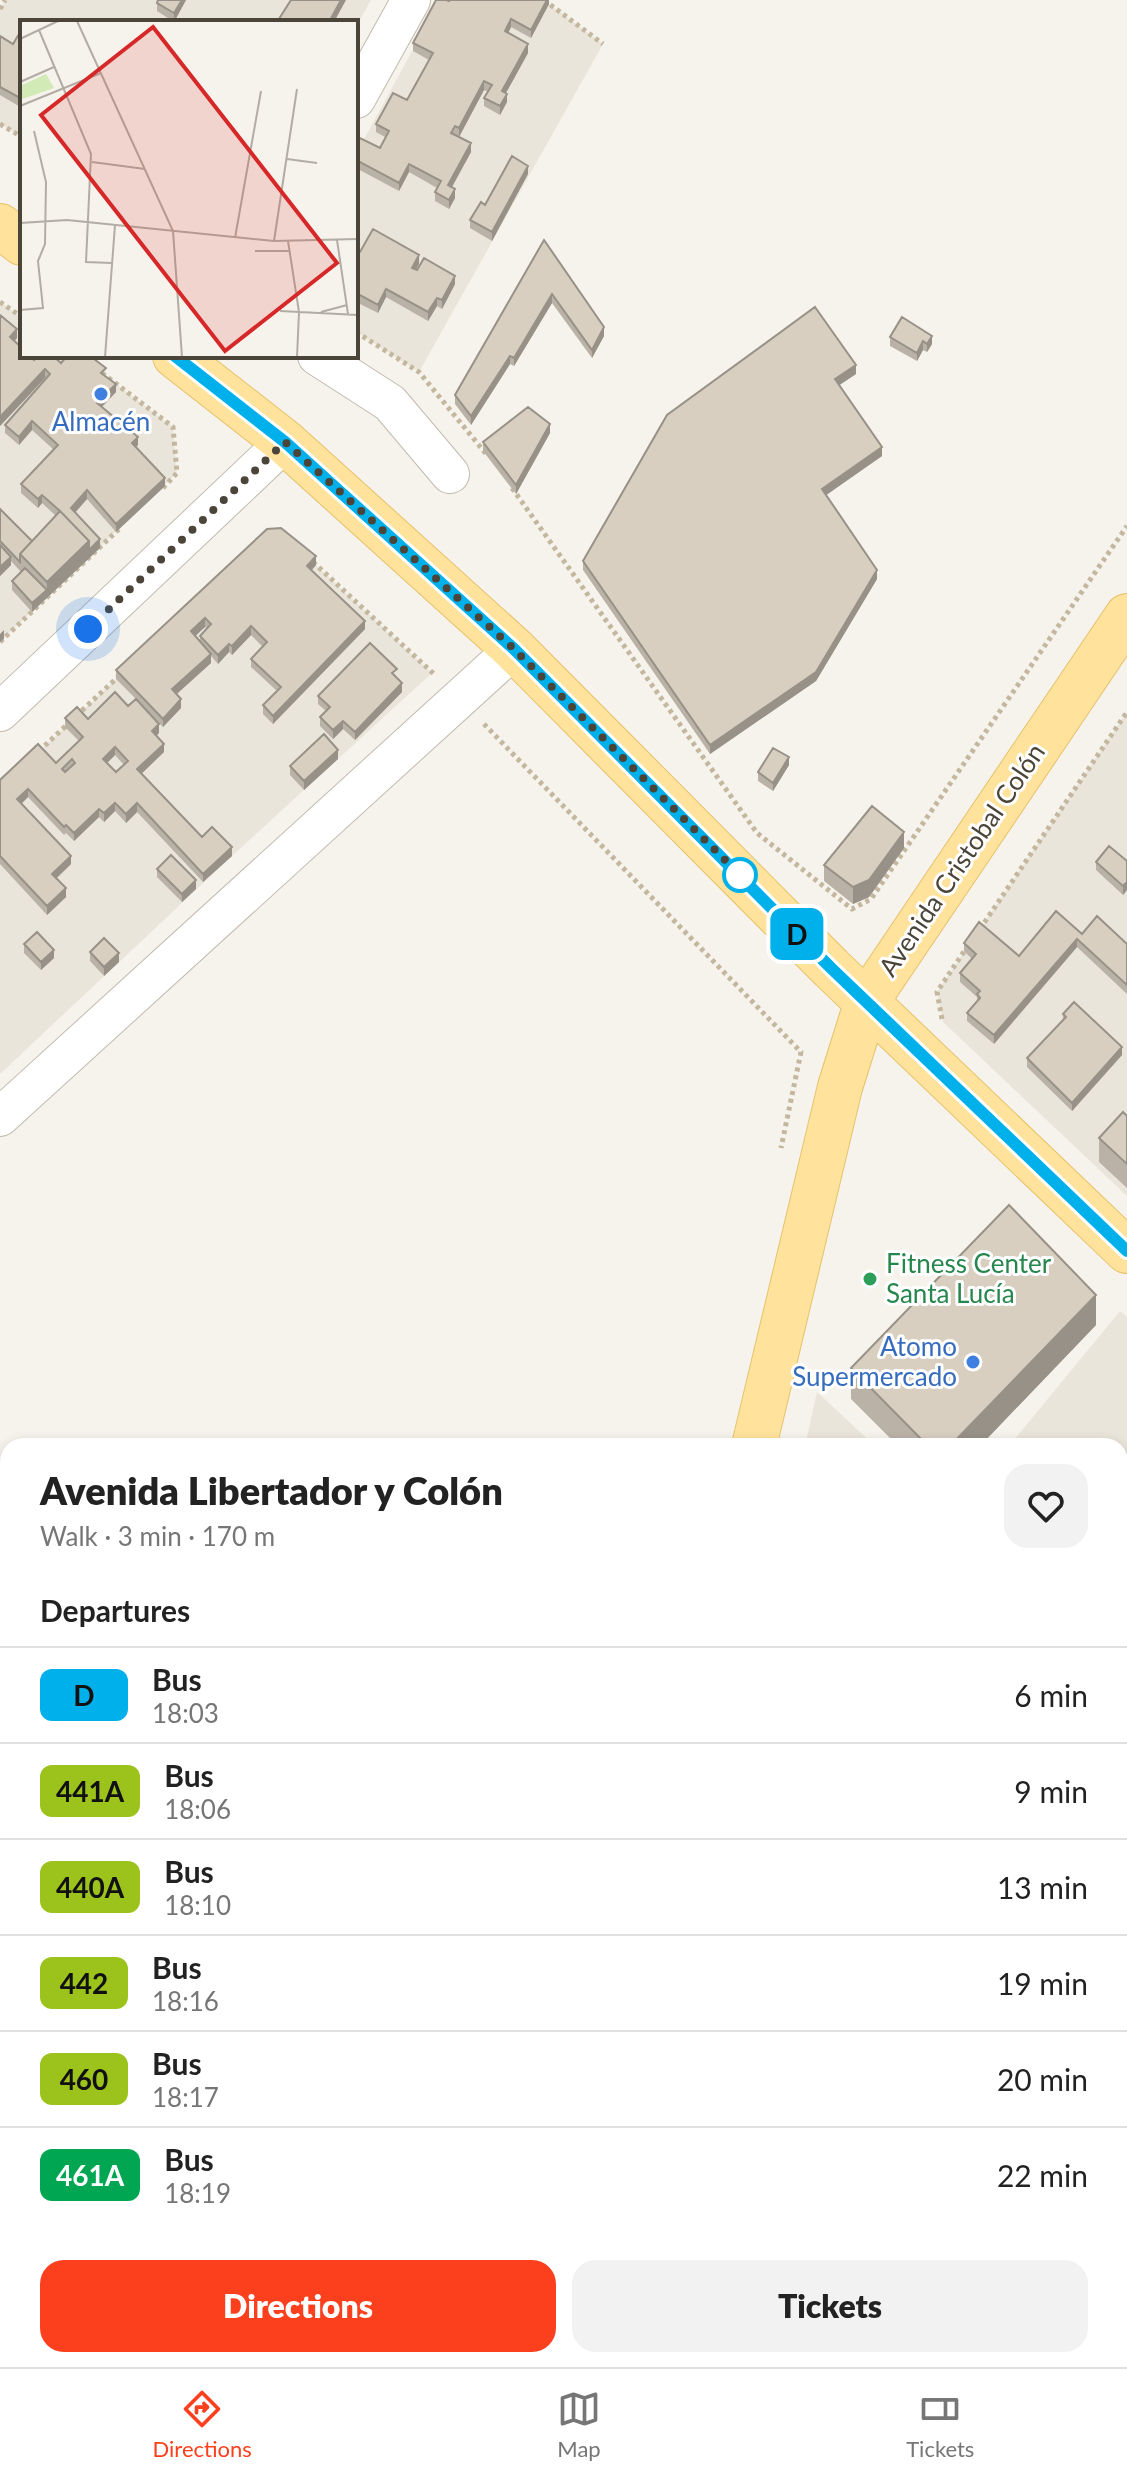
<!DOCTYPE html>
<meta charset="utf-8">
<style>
:root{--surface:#fff;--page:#f2f2f2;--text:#222;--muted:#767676;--line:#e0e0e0;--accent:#fc3f1d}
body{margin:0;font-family:Lato,sans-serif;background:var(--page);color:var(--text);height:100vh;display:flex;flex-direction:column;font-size:30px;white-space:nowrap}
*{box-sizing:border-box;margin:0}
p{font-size:26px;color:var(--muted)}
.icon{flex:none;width:44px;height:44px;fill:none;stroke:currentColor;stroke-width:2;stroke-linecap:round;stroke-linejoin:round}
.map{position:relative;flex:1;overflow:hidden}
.drawer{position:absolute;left:0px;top:1438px;width:1128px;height:930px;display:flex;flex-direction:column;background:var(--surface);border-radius:24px 24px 0 0;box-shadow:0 4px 12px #0003}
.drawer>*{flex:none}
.badge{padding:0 16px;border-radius:12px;font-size:28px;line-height:52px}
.you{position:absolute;width:40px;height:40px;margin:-20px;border:6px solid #fff;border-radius:50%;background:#1a73e8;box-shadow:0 0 0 12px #1a73e833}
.map>.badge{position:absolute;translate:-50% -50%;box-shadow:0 0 0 4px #fff}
h2{padding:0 40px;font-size:30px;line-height:72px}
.round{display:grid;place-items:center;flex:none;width:84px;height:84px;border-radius:24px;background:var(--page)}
.head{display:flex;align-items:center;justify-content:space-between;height:136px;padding:0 40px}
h1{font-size:38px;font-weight:800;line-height:60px}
.cta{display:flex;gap:16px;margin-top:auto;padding:16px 40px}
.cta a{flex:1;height:92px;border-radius:24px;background:var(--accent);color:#fff;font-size:32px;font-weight:800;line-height:92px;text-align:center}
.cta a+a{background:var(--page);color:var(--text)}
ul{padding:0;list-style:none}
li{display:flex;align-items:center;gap:24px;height:96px;padding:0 40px;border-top:2px solid var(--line)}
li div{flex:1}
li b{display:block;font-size:30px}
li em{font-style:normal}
li .badge{min-width:88px;font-weight:700;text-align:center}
.dock{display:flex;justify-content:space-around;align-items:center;height:112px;border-top:2px solid var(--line);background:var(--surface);font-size:22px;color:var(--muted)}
.dock a{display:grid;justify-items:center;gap:4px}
.dock .on{color:var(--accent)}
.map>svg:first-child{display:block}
.residential{fill:#eae5da}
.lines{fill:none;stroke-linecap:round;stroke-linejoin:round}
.minor-casing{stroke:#c2bbae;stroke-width:40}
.major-casing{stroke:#e6c16a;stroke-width:46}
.path{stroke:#c4b79f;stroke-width:5;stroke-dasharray:4 4;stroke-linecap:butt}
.minor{stroke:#fff;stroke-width:38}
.major{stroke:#ffe39c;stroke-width:44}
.wall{fill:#bab2a6;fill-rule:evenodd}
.shaded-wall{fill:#979187}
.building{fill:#d8cfc1;stroke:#979187;stroke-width:2;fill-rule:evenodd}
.line-casing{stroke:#fff;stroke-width:18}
.line{stroke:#00b0eb;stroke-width:12}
.walk{stroke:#4b4439;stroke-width:8;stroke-dasharray:0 14.4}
.shop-dot{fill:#3f7fe0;stroke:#fff;stroke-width:3}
.stop-dot{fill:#fff;stroke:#00b0eb;stroke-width:4}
.leisure-dot{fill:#2e9e5b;stroke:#fff;stroke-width:3}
.labels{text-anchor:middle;stroke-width:6;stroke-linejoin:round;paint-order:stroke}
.shop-label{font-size:26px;fill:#366cbe;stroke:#fff}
.street-label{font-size:26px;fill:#4b4439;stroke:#fff}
.leisure-label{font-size:26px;fill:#27864d;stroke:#fff;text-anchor:start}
.inset-road{fill:none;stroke:#b2ada4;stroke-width:2}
.view{fill:#d62828;fill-opacity:0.15;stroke:#d62828;stroke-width:4}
.inset-edge{fill:none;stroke:#4b4439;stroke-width:4}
</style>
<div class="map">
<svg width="1127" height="2367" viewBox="0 0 1127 2367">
<rect width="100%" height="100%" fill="#f6f3ec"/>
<path class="residential" d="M5 0H371L356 27V22H22V137L0 124V9Z
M440 0H544L603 44 419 372 356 332V154Z
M0 302 22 317V356H79L173 427 177 473 0 642Z
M267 537 316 565 432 673 232 856 0 1074V788Z
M1127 712V1196L943 1022 937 992Z
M1120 1311 1127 1317V2367H602L603 2360H1120V1446H1009Z
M817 1392 875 1446H805Z"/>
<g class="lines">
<g class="minor-casing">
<path id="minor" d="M356 99 411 0
M317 356 390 403 450 474
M0 712 285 442
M0 1117 514 649
M1120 1736 1127 1729
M642 2360 676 2367
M871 2367 872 2360"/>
</g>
<g class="major-casing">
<path id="major" d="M0 226 22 243
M175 356 285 442 514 649 831 968 1127 1251
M754 1446 840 1087 867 1001 1127 616
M540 2367 541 2360"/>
</g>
<path class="path" d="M544 0 603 44
M0 9 5 0
M0 124 22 137
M0 302 22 317
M356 332 419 372 487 455
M102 373 173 427 177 473 162 489
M512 488 757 833 852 909 871 899 1127 526
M313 562 435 675
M0 642 119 529
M76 716 119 676
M484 724 801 1052 781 1148
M39 751 69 723
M980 929 1127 712
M942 1019 937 992 967 947
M486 2367 488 2360"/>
<use href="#minor" class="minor"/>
<use href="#major" class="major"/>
</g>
<path class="wall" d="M158 0H186L174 22 157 11V3Z
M549 0V4L531 38 511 27 508 33 528 53 506 93 507 102 500 115 484 106V98L488 92 484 90 459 137 471 152 452 187 455 198 449 209 435 201V192L437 188 409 172 399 191 356 168V146L380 148 385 137 376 132V124L407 100 429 60 413 51V43L449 1Z
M22 29V108L0 95V36L13 44Z
M528 174 492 241 470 228V220L485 205Z
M544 240 604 336 592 358 552 303 514 366 510 364 471 425 455 404V395Z
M356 250 360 252 419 264 416 270 455 284 442 309 437 306 428 321 386 297 378 313 356 302Z
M0 315 17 338 14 341 34 360 61 363 106 376 116 392 102 407 138 445 136 447 165 486 116 532 87 499 75 513 100 548 32 612 12 590V581L21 572 11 561V565L0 576V509L32 541 56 516 42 503 38 508 21 493V484L54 450 32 430 19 445 5 433V425L46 379 45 378 0 426Z
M902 317 932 344 927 352 923 350 917 361 890 346V337Z
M856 374 839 385 882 456 826 495 877 579 816 681 710 754 583 570V561L667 415Z
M550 433 516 494 483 451V442Z
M267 529 316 565 312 570 365 629 273 724 263 714V705L277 691 251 667V659L263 647 251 635 232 655 229 652 218 664 211 656V663L177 694 181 708 163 727 137 701 159 733 156 736 164 752 141 774 202 837 232 856 203 882 137 812 126 823 115 811 104 822 99 817 74 841 66 833 64 835 28 797 21 804 71 864 57 878 66 897 47 915 0 864V780L56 763 79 741 65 727V718L88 719 128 706 136 699 116 679V670ZM205 627 207 628 200 636V642L195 636ZM115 755 124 765 116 772 107 763Z
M397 677 402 692 355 740 343 729 333 739 320 726V717L326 711 318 704V696Z
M338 759 304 790 290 775V766Z
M789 765 773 791 758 781V772Z
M904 848 869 897 853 904 824 881V865Z
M1127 861V890L1123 895 1096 870V862Z
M157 869 196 889 182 902 157 877Z
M1082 934 1127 944V994L1077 947 994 1044 967 1021V1013L977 1001V997L960 982V973L972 959 964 951V943L1019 956Z
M24 944 54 958 41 970 24 953Z
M90 952 119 962 104 976 90 961Z
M1063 1014 1122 1055 1072 1111 1027 1067V1058L1063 1020Z
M1127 1116V1188L1099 1162V1138Z
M1096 1325 980 1446H898L851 1399V1368Z"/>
<path class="shaded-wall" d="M182 0H186L174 22V13Z
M341 0H346L334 22H329Z
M547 0H549V4L531 38V30Z
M511 19V27L505 40V31Z
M528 44V53L502 100V91Z
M484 81V90L459 137V128Z
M507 94V102L500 115V106Z
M471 143V152L448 194V185Z
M409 164V172L399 191V183Z
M528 166V174L492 241V232Z
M455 189V198L449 209V200Z
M419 255V264L412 276V268Z
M455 276V284L442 309V300Z
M386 289V297L378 313V305Z
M552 294V303L514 366V358Z
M437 298V306L428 321V312Z
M604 327V336L592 358V350Z
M17 329V338L10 346V337Z
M932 336V344L927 352V344Z
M923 341V350L917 361V353Z
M510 356V364L471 425V416Z
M856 365V374L835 388V379Z
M45 369V378L0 426V417Z
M116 384V392L97 412V403Z
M32 421V430L19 445V437Z
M550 424V433L516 494V485Z
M138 437V445L132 451V443Z
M882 447V456L822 498V489Z
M165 478V486L116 532V524Z
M87 490V499L71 517V508Z
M42 495V503L38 508V499Z
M100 539V548L32 612V603L47 590V582L89 541Z
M316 556V565L307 575V566Z
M11 557V565L0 576V567Z
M877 570V579L816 681 710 754V745Z
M205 618V627L191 640V631Z
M365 621V629L273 724V716Z
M251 626V635L232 655V646Z
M4 630V639L0 642V634Z
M229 644V652L218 664V655Z
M211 654V663L172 698V689Z
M402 683V692L355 740V732Z
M181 699V708L163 727V719Z
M343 721V729L333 739V730Z
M159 724V733L152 739V731Z
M164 744V752L137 778V769Z
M115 747V755L103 767V759Z
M338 750V759L304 790V781Z
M789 757V765L773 791V783Z
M28 789V797L17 808V799Z
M115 803V811L104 822V813Z
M137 803V812L126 823V814Z
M99 809V817L74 841V833Z
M904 832V848L869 897 853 904V887Z
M232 847V856L203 882V874Z
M71 856V864L52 882V874Z
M196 880V889L182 902V894Z
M1127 882V890L1123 895V886Z
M66 888V897L47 915V906Z
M1077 939V947L994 1044V1035Z
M54 950V958L41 970V962Z
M119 953V962L104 976V967Z
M1122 1047V1055L1072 1111V1103Z
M1096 1295V1325L980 1446H950Z"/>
<path class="building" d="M158 0H182L174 13 157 3Z
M291 0H341L329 22H277Z
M436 0H446L449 1 450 0H547L531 30 511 19 505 31 528 44 502 91 507 94 500 106 484 98 492 85 484 81 459 128 455 126 451 133 471 143 448 185 455 189 449 200 435 192 441 181 409 164 399 183 356 160V146L360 138 380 148 389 131 376 124 393 93 407 100 433 53 413 43Z
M22 29V99L0 87V36L13 44Z
M512 156 528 166 492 232 470 220 481 202 485 205Z
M373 229 419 255 412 268 417 270 424 258 455 276 442 300 437 298 428 312 386 289 378 305 356 293V250L360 252Z
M544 240 604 327 592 350 552 294 514 358 510 356 471 416 455 395Z
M815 307 856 365 835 379 882 447 822 489 877 570 816 672 710 745 583 561 667 415Z
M0 315 17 329 10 337 22 348V356H30L34 360 38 356H53L61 363 67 356H90L106 368 101 373 116 384 97 403 138 437 132 443 165 478 116 524 87 490 71 508 100 539 89 550V541L60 511 42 495 38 499 21 484 58 445 32 421 19 437 5 425 50 374 45 369 0 417Z
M902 317 932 336 927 344 923 341 917 353 890 337Z
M528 407 550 424 516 485 483 442Z
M0 509 32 541 20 554V562L0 541Z
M60 511 89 541 47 582 20 554Z
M281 528 316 556 307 566 365 621 273 716 263 705 281 687 251 659 267 642 251 626 232 646 229 644 218 655 200 636 211 624 205 618 191 631 211 654 172 689 181 699 163 719 116 670 267 529Z
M0 545 11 557 0 567Z
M25 568 47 590 32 603 12 581Z
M370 643 397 669 392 673 402 683 355 732 343 721 333 730 320 717 330 707 318 696Z
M115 692 128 706 136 699 159 724 152 731 164 744 137 769 202 837 212 827 232 847 203 874 137 803 126 814 115 803 104 813 99 809 74 833 66 825 64 827 28 789 17 799 71 856 52 874 66 888 47 906 0 856V780L38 744 56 763 83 737 65 718 77 707 88 719ZM115 747 128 761 116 772 103 759ZM72 759 75 763 65 772 62 769Z
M324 734 338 750 304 781 290 766Z
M773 748 789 757 773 783 758 772Z
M872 806 904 832 869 880 853 887 824 865Z
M1109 846 1127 861V882L1123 886 1096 862Z
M171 855 196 880 182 894 157 869Z
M1056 911 1082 934 1097 916 1127 944V985L1077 939 994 1035 967 1013 980 998 977 994 980 991 960 973 976 954 964 943 979 922 1019 956Z
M37 932 54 950 41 962 24 944Z
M104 938 119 953 104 967 90 952Z
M1074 1002 1122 1047 1072 1103 1027 1058 1066 1017 1063 1014Z
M1123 1112 1127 1116V1164L1099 1138Z
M1009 1205 1096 1295 950 1446H928L851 1368Z"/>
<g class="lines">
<g class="line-casing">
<path id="line" d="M175 356 285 442 514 649 831 968 1127 1251"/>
</g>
<use href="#line" class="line"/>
<path class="walk" d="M88 629 285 442 514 649 740 875"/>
</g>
<g class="shop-dot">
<circle cx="101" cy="394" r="8"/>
<circle cx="973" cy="1362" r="8"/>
</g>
<circle class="stop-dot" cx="740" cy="875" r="16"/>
<circle class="leisure-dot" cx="870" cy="1279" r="8"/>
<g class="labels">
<g class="shop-label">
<text x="101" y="431">Almacén</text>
<text x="957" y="1356" text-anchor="end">Atomo<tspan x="957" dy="30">Supermercado</tspan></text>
</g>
<g class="street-label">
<text transform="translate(962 860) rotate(-56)" y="9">Avenida Cristobal Colón</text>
</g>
<g class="leisure-label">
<text x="886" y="1273">Fitness Center<tspan x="886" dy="30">Santa Lucía</tspan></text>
</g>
</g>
<g transform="translate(20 20)">
<rect width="338" height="338" fill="#f6f3ec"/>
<path d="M26 54 34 68 0 80V66Z" fill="#d2eab5"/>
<path class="inset-road" d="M57 1 153 211 162 337M19 10 71 134 66 242 92 243M0 19 38 1M0 62 34 47M0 86 81 53M267 139 297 143M72 142 125 149M0 203 47 200 254 221 338 219M215 218 241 71M317 220 328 294M254 221 277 69M268 221 279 292 277 337M235 231H269M0 290 23 288 18 241 25 224 26 162 14 111M260 291 338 295M301 292 327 285M85 337 95 205"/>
<path class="view" d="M133 7 317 243 205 331 21 95Z"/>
<rect width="338" height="338" class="inset-edge"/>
</g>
</svg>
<div class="you" style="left:88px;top:629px"></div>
<b class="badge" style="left:797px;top:934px;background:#00b0eb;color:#111">D</b>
<section class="drawer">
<div class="head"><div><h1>Avenida Libertador y Colón</h1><p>Walk · 3 min · 170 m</p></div><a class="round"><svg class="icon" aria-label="heart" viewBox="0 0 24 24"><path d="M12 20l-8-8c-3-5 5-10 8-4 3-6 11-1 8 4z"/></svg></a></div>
<h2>Departures</h2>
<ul>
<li><span class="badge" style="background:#00b0eb;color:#111">D</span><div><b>Bus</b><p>18:03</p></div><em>6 min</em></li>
<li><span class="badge" style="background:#9cc31c;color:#111">441A</span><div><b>Bus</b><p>18:06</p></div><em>9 min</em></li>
<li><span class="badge" style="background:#9cc31c;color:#111">440A</span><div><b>Bus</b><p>18:10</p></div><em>13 min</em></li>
<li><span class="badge" style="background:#9cc31c;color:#111">442</span><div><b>Bus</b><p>18:16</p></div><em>19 min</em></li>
<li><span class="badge" style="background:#9cc31c;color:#111">460</span><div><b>Bus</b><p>18:17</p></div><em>20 min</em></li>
<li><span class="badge" style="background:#00a651;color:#fff">461A</span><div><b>Bus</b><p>18:19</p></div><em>22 min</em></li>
</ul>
<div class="cta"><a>Directions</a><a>Tickets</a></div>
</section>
</div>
<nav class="dock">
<a class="on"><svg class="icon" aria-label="directions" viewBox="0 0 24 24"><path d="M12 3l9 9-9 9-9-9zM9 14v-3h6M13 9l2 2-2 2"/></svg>Directions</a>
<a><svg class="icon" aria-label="map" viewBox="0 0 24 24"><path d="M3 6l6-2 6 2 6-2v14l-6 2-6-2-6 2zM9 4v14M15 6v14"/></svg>Map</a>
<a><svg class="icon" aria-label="tickets" viewBox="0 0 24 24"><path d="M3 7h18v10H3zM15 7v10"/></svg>Tickets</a>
</nav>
